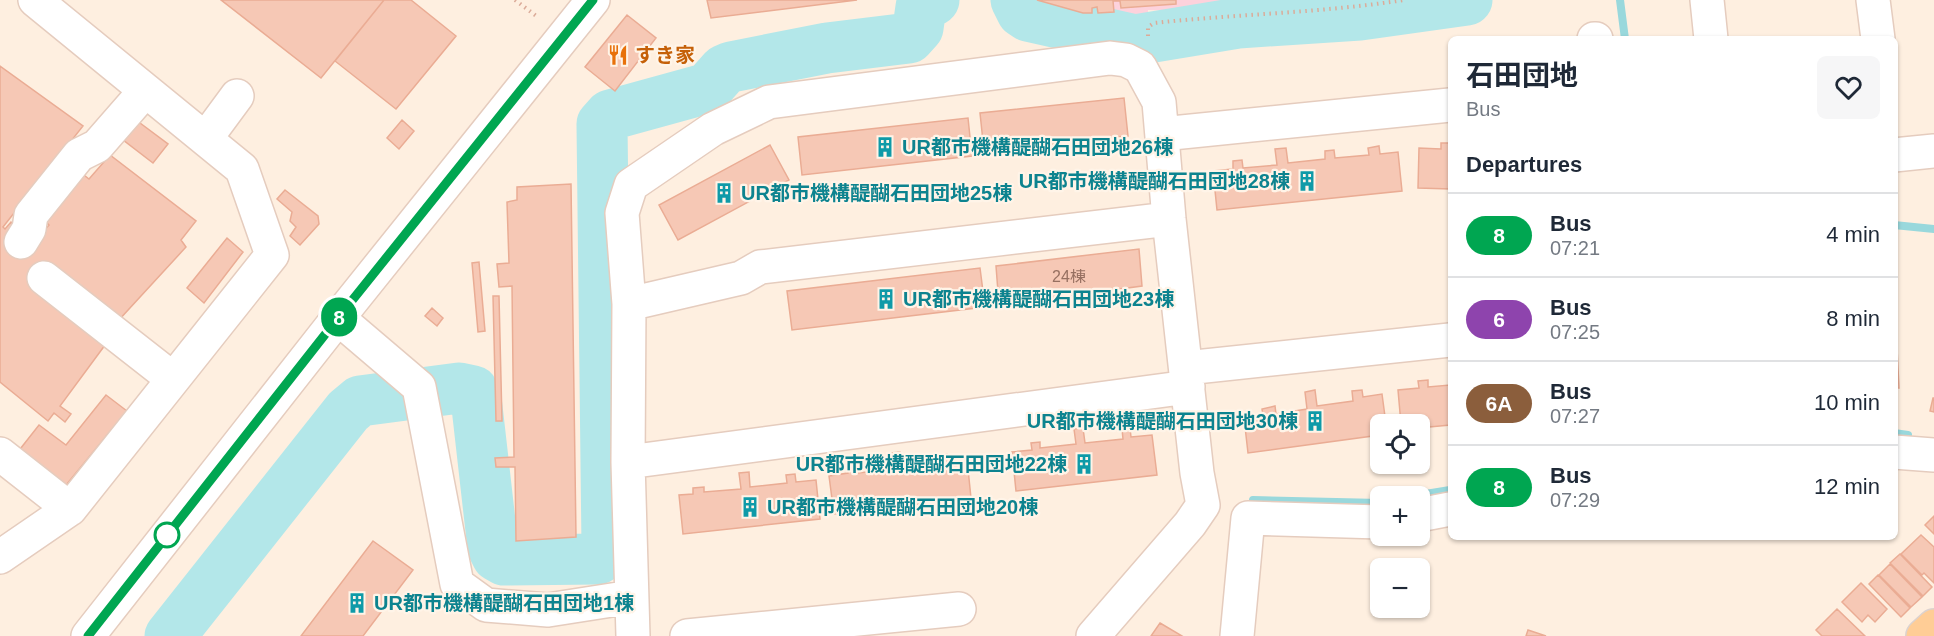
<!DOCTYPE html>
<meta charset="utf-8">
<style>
:root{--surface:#fff;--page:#f6f6f7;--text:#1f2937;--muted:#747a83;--line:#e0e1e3}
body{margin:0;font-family:Helvetica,"Noto Sans JP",sans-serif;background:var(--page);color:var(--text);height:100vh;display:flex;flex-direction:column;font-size:22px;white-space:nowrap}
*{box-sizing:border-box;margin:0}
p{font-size:20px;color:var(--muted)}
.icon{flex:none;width:33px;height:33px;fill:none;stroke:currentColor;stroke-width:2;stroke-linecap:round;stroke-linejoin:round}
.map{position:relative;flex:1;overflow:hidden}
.side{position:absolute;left:1448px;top:36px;width:450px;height:504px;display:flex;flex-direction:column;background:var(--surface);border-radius:9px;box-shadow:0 2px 4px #0004}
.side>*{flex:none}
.badge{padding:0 12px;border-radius:20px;font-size:21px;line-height:39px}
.buttons{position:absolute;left:1370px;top:414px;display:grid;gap:12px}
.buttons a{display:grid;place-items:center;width:60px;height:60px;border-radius:9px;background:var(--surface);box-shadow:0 2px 4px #0004;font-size:30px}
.map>.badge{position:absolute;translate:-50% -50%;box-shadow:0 0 0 3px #fff}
h2{padding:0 18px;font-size:22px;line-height:54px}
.round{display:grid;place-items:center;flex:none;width:63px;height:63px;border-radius:9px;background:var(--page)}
.overview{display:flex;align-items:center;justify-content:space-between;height:102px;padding:0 18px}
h1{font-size:28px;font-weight:700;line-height:45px}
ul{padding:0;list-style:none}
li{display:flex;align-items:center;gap:18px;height:84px;padding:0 18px;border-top:2px solid var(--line)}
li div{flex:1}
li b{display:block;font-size:22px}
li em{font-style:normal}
li .badge{min-width:66px;font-weight:700;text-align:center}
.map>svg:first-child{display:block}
.medical{fill:#fdd2dc}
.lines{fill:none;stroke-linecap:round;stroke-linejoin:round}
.stream{stroke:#99d8dc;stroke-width:8}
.river{stroke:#b3e7e9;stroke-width:51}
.building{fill:#f6c8b5;stroke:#eaac94;stroke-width:1.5}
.minor-casing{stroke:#e5ccbe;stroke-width:36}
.major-casing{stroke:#dcd2cf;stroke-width:36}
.path{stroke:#dbab99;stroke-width:4;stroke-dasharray:1.5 4.5;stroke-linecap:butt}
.minor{stroke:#fff;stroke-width:33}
.major{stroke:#ffcd96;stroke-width:33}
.line-casing{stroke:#fff;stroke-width:14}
.line{stroke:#00a651;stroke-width:9}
.stop-dot{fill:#fff;stroke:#00a651;stroke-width:3}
.labels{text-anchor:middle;stroke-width:4.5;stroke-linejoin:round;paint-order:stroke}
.number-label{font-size:16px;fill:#977061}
.food-label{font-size:20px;font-weight:bold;fill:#c56008;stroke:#fff4e8;text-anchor:start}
.culture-label{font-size:20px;font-weight:bold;fill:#0d838f;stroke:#fff4e8;text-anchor:start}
</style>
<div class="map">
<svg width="1934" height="636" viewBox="0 0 1934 636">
<rect width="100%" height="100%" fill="#feefe0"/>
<path class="medical" d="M1029 0H1367L1280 3 1212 12 1148 10V21L1116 25Z"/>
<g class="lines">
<path class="stream" d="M1620 0 1625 39
M1894 225 1934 229
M1894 433 1908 435
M1413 496 1450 490
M1253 500 1380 503"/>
<path class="river" d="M1016 0 1022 12 1028 16 1135 40 1238 23 1360 15 1467 0
M170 636 348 411 360 401 459 388 473 391 476 398 493 548 497 556 504 560 598 559 605 554 607 547 602 124 610 115 708 88 724 70 731 67 827 48 909 38 918 28 921 7 934 0"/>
</g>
<path class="building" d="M221 0H384L321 78Z
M384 0H411L456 36 396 109 335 61Z
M707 0H857L711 18Z
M1037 0H1176V4L1121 8 1120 1H1113L1114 12 1098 13 1097 7 1092 8V13H1083Z
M627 15 656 38 615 91 585 67Z
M0 66 83 126 3 227 5 229 11 222 19 229 29 248 49 225 43 219 80 172 89 179 110 155 196 221 181 240 186 247 118 321 108 341 60 406 71 414 65 422 54 413 48 421 0 382Z
M1124 98 1128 136 984 151 980 113Z
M132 117 168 144 153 163 118 136Z
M968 118 972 156 802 175 798 137Z
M402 120 414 131 399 149 387 138Z
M1441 143H1450V189L1418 188 1419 148 1441 149Z
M770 145 789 180 678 240 659 205Z
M1379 146 1380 154 1398 152 1402 191 1217 210 1213 171 1233 169V161L1242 160 1243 168 1277 165 1275 149 1286 148 1288 163 1325 159V151L1334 150 1335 158 1369 155 1368 148Z
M571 184 576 537 516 541 515 467H496L495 458 514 457 512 286 499 287 497 264 509 263 507 202 517 200V187Z
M285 190 318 216 319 224 300 245 290 236 296 227 290 221 292 212 277 199Z
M227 238 243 252 204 303 187 288Z
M1139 249 1142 286 999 305 996 266Z
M479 262 485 331 478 332 472 263Z
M980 268 985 307 792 330 787 291Z
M493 296H499L502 421H496Z
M432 308 443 318 437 326 425 316Z
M1894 348H1897L1899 388H1894Z
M1428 380V387L1450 385V425L1419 428V424H1401L1398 390 1419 388 1418 381Z
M1315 390 1317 406 1353 401 1352 391 1362 390 1363 397 1382 394 1386 424H1380V435L1248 453 1244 418 1263 416 1262 409 1275 406 1276 414 1307 409 1305 392Z
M106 395 127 411 62 490 17 453 39 425 66 445Z
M1933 398H1934V412L1930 411Z
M1083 428 1085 443 1123 439 1122 429 1130 428 1131 437 1152 435 1157 475 1016 491 1012 452 1032 450 1031 443 1040 442V448L1076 444 1074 429Z
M900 452 902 467 938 462 937 456 947 454 948 461 967 459 971 498 834 514 829 476 848 473 847 466H857L858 473 893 469 891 453Z
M749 472 750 487 787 483 786 475 795 474 796 482 816 480 820 519 683 534 679 495 693 494V488L704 487V492L741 489 739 473Z
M1934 516V534L1925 525Z
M1921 535 1934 547V583L1924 573 1922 575 1901 554Z
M373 541 413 570 363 636H301Z
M1900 554 1932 587 1923 596 1890 563Z
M1890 564 1922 597 1911 607 1879 575Z
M1878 575 1910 608 1901 617 1869 584Z
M1861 583 1887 609 1875 622 1868 615 1862 622 1842 602Z
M1837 609 1865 636H1822L1816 630Z
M1160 623 1182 636H1151Z
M1528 630 1546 636H1526Z"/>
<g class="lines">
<g class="minor-casing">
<path id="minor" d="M1707 0 1711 39
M1873 0 1878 39
M1594 39H1596
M1162 134 1450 105
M206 138 237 96
M1894 155 1934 151
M21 242 29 229 31 215 79 155 97 146 145 91
M44 278 173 379
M629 304 741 278 760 267 1169 219
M338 318 419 387 457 584 486 605 548 610 631 597
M1186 368 1450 340
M1894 452 1934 455
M0 454 70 509 272 255 242 169 35 0
M628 462 1188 387
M1419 515 1450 509
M0 557 70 509
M88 636 338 318 593 0
M633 636 628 462 629 304 622 213 631 185 713 129 769 102 1110 58 1126 60 1140 67 1159 102 1169 219 1197 473 1203 505 1190 524 1093 636
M687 636 959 609
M1237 636 1248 518 1380 522"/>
</g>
<g class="major-casing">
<path id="major" d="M1923 636 1934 626"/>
</g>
<path class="path" d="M515 0 539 18
M1148 36V27L1154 23C1237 14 1321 13 1404 0"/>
<use href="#minor" class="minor"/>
<use href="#major" class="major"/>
</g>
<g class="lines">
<g class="line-casing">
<path id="line" d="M88 636 338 318 593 0"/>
</g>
<use href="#line" class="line"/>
</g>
<defs>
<g id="restaurant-bare" transform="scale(1.62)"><path d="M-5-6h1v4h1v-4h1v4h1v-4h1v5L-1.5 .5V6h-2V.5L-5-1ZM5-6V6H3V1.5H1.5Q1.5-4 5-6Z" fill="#e8710a" stroke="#fff4e8" stroke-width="2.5" paint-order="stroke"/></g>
<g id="building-bare" transform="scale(1.62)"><path d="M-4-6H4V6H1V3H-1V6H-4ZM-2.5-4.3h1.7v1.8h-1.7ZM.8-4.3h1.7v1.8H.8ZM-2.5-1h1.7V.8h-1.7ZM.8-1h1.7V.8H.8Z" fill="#0f9aa8" stroke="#fff4e8" stroke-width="2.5" paint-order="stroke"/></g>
</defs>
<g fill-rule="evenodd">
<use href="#restaurant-bare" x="618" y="55"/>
<use href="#building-bare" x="885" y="147"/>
<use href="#building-bare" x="1307" y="181"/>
<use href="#building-bare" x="724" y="193"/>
<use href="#building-bare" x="886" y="299"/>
<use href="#building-bare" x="1315" y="421"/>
<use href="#building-bare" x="1084" y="464"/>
<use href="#building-bare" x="750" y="507"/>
<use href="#building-bare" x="357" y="603"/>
</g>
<circle class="stop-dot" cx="167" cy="535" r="12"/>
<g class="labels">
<g class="number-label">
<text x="1069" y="282">24棟</text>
</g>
<g class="food-label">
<text x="635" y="62">すき家</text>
</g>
<g class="culture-label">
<text x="902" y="154">UR都市機構醍醐石田団地26棟</text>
<text x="1290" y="188" text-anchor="end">UR都市機構醍醐石田団地28棟</text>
<text x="741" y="200">UR都市機構醍醐石田団地25棟</text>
<text x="903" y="306">UR都市機構醍醐石田団地23棟</text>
<text x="1298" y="428" text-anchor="end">UR都市機構醍醐石田団地30棟</text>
<text x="1067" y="471" text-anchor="end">UR都市機構醍醐石田団地22棟</text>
<text x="767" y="514">UR都市機構醍醐石田団地20棟</text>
<text x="374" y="610">UR都市機構醍醐石田団地1棟</text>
</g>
</g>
</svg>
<div class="buttons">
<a><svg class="icon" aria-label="locate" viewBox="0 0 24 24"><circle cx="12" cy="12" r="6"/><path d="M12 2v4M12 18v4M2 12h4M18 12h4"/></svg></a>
<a>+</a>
<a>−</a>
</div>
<b class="badge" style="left:339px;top:317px;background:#00a651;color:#fff">8</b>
<section class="side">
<div class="overview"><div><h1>石田団地</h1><p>Bus</p></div><a class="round"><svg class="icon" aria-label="heart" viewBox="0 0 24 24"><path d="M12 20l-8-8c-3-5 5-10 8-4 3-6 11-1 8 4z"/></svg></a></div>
<h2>Departures</h2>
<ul>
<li><span class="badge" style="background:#00a651;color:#fff">8</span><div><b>Bus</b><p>07:21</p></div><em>4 min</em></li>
<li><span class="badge" style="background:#8e44ad;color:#fff">6</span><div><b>Bus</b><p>07:25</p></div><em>8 min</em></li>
<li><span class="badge" style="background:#8b5e3c;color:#fff">6A</span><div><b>Bus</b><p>07:27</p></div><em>10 min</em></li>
<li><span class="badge" style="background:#00a651;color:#fff">8</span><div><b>Bus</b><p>07:29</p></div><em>12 min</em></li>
</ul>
</section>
</div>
